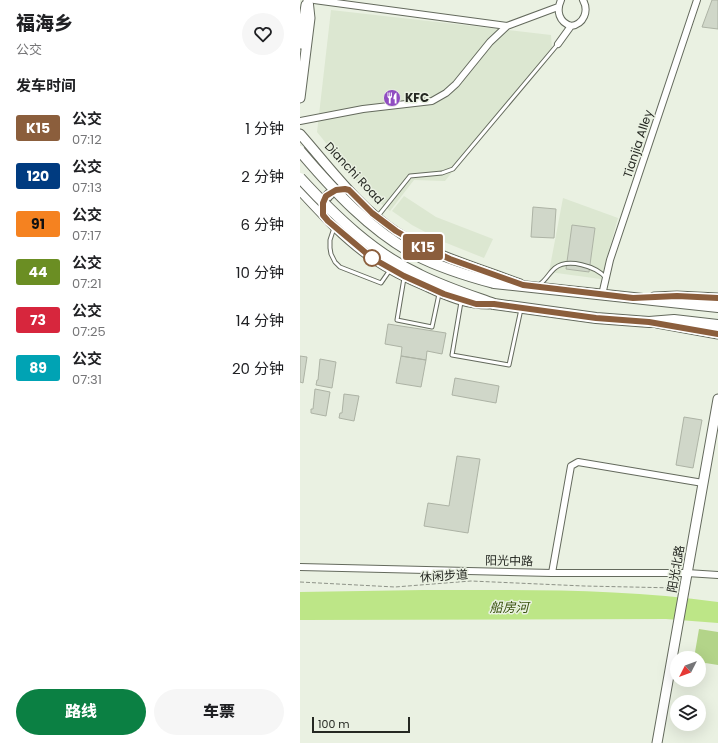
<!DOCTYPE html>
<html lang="zh">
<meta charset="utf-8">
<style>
:root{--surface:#fff;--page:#f6f6f6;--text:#202124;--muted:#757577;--accent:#0b8043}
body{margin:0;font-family:Poppins,"Noto Sans SC",sans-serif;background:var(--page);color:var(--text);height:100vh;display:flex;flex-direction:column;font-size:15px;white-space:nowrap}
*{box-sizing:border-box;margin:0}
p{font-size:13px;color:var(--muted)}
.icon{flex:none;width:22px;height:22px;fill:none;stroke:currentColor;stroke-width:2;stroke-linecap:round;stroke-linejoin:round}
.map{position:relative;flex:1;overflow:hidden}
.sheet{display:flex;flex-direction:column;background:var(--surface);width:300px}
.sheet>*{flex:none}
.badge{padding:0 8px;border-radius:3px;font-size:14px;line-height:26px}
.needle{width:26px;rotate:228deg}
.buttons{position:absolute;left:370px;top:651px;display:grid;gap:8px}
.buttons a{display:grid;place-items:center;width:36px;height:36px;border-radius:50%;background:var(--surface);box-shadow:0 4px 16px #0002;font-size:20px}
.scale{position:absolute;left:12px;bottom:10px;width:98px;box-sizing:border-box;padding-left:4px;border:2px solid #252822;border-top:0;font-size:11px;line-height:14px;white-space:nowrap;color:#252822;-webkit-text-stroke:3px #eaf1e2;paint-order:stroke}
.map>.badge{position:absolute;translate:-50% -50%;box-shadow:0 0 0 2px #fff}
h2{padding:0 16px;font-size:15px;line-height:36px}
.round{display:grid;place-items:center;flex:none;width:42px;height:42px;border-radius:21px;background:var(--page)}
.head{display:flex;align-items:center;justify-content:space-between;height:68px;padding:0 16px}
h1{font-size:19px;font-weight:800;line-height:30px}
.primary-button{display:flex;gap:8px;margin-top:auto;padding:8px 16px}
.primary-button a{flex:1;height:46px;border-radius:24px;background:var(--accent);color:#fff;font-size:16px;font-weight:800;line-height:46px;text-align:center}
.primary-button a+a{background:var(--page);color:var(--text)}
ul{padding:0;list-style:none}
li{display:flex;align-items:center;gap:12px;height:48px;padding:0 16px}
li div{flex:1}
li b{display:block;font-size:15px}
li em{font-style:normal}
li .badge{min-width:44px;font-weight:700;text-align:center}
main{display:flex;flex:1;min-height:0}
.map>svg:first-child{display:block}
.built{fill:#dce7d1}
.green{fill:#b3d489}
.water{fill:#bde687}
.building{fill:#d0d7c9;stroke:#adb3a5}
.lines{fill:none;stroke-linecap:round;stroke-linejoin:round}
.lane-casing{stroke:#646a5d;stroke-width:5}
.street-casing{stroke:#646a5d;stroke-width:8}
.secondary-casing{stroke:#646a5d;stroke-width:11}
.primary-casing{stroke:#646a5d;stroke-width:12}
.path{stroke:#8e9388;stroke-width:1;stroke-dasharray:4 2;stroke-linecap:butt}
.lane{stroke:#fff;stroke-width:3}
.street{stroke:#fff;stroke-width:6}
.secondary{stroke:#fff;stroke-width:9}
.primary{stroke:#fff;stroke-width:10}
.primary-bridge-casing{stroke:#646a5d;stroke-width:12;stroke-linecap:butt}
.primary-bridge{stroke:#fff;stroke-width:10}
.line-casing{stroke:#fff;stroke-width:9}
.line{stroke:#8b5e3c;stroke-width:6}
.stop-dot{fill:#fff;stroke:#8b5e3c;stroke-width:2}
.labels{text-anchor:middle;stroke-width:3;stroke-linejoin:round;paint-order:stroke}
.poi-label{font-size:12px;font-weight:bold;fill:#252822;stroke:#eaf1e2;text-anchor:start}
.street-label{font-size:12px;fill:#252822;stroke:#eaf1e2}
.water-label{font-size:13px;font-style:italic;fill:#38510d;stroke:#eaf1e2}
</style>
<main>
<section class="sheet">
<div class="head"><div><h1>福海乡</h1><p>公交</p></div><a class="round"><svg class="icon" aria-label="heart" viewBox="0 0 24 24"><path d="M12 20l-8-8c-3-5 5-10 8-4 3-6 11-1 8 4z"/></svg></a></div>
<h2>发车时间</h2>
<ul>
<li><span class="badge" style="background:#8b5e3c;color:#fff">K15</span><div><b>公交</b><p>07:12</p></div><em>1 分钟</em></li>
<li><span class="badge" style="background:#003b80;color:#fff">120</span><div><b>公交</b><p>07:13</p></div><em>2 分钟</em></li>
<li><span class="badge" style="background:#f58220;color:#111">91</span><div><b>公交</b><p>07:17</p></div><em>6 分钟</em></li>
<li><span class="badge" style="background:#6b8e23;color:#fff">44</span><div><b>公交</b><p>07:21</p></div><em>10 分钟</em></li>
<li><span class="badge" style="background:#d7263d;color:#fff">73</span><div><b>公交</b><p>07:25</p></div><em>14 分钟</em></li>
<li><span class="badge" style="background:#00a3b4;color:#fff">89</span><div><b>公交</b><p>07:31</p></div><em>20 分钟</em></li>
</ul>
<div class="primary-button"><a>路线</a><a>车票</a></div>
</section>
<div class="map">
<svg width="418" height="743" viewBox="0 0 418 743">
<rect width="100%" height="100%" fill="#eaf1e2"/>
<path class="built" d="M31 10 251 35 252 48 145 181 114 180 90 211 64 190 17 132Z
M104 196 136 217 193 239 184 258 144 242 112 225 92 211Z
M263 198 318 218 301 279 249 272Z"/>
<path class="green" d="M399 629 418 632V665L399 662V658H394Z"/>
<path class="water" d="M123 590C222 590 320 588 418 602V623L366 619 0 620V592Z"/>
<path class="building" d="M412 0H418V29L402 27Z
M233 207 256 209 254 238 231 237Z
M272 225 295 228 289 272 266 269Z
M88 324 146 333 142 354 127 351 126 360 101 356 102 347 85 344Z
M0 356 7 357 3 383 0 382Z
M101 356 126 360 121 387 96 383Z
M20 359 36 362 32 388 16 385 17 380H18Z
M155 378 199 386 196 403 152 395Z
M15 389 30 392 26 416 11 413V409H13Z
M44 394 59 396 54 421 39 418 40 413H42Z
M384 417 402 420 393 468 376 465Z
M157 456 180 459 168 533 124 526 128 503 149 506Z"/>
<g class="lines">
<g class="lane-casing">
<path id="lane" d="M78 216 110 176 142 173 153 169 258 44
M34 228 30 240V248L31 254 35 262 40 267 81 283 90 270
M104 278 97 320 132 327 139 294
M240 284C246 280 249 273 255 268 268 258 296 266 306 278
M161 302 152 355 209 365 221 309"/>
</g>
<g class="street-casing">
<path id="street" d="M14 0 207 26
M261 0C256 11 259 22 271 26 284 24 289 11 283 0
M258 44 271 26
M0 121 63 109 132 101 146 93 156 84 190 42 207 26 258 7
M302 295 310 260 397 0
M0 567 252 573H387L418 575
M252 573 271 466 278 462 403 483"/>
</g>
<g class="secondary-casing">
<path id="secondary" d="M0 44 6 5
M0 98 10 18 8 0
M0 134C30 168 58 207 96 232 134 256 178 268 220 284
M0 190C23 215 46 240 74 259 90 270 109 279 128 287 147 296 167 304 189 304
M22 208C24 197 31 191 41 189
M354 297 377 296 418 298
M357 323 418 334
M357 743 418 399"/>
</g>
<g class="primary-casing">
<path id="primary" d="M194 283 418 307
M194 304 296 318 349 322 374 320 418 325"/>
</g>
<path class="path" d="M0 582 95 587 171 581 284 586 377 588"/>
<use href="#lane" class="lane"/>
<use href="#street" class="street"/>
<use href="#secondary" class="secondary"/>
<use href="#primary" class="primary"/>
<g class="primary-bridge-casing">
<path id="primary-bridge" d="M0 151C34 191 70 230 116 255 141 268 168 276 194 283
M0 178C35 216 73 253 120 275 144 287 169 295 194 304"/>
</g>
<use href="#primary-bridge" class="primary-bridge"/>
</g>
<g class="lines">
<g class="line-casing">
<path id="line" d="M418 298 377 296 333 298 223 285 150 259 124 247 96 231 72 213 49 190 45 189 36 190 26 196 23 203V215L28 221 72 258 104 276 144 294 176 304H194L296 318 349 322 418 334"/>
</g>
<use href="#line" class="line"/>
</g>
<defs>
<g id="restaurant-disc" transform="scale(0.9)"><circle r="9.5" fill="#904dc1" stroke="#eaf1e2"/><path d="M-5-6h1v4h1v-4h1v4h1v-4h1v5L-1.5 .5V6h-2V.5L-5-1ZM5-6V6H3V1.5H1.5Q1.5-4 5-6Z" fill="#fff"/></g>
</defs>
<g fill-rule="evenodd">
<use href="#restaurant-disc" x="92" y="98"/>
</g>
<circle class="stop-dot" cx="72" cy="258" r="8"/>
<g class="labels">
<g class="poi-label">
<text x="105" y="102">KFC</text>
</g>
<g class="street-label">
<text transform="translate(338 144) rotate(-72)" y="4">Tianjia Alley</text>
<text transform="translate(54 173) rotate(47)" y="4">Dianchi Road</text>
<text transform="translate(209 561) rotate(1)" y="4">阳光中路</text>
<text transform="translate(376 569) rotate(-80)" y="4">阳光北路</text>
<text transform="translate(144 576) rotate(-4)" y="4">休闲步道</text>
</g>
<g class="water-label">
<text x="209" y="612">船房河</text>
</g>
</g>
</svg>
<div class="buttons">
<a><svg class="needle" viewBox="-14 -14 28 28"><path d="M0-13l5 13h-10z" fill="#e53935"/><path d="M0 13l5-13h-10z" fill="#757577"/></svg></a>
<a><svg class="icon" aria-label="layers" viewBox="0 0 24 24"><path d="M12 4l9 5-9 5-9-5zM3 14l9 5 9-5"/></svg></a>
</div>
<div class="scale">100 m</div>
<b class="badge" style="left:123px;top:247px;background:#8b5e3c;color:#fff">K15</b>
</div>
</main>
